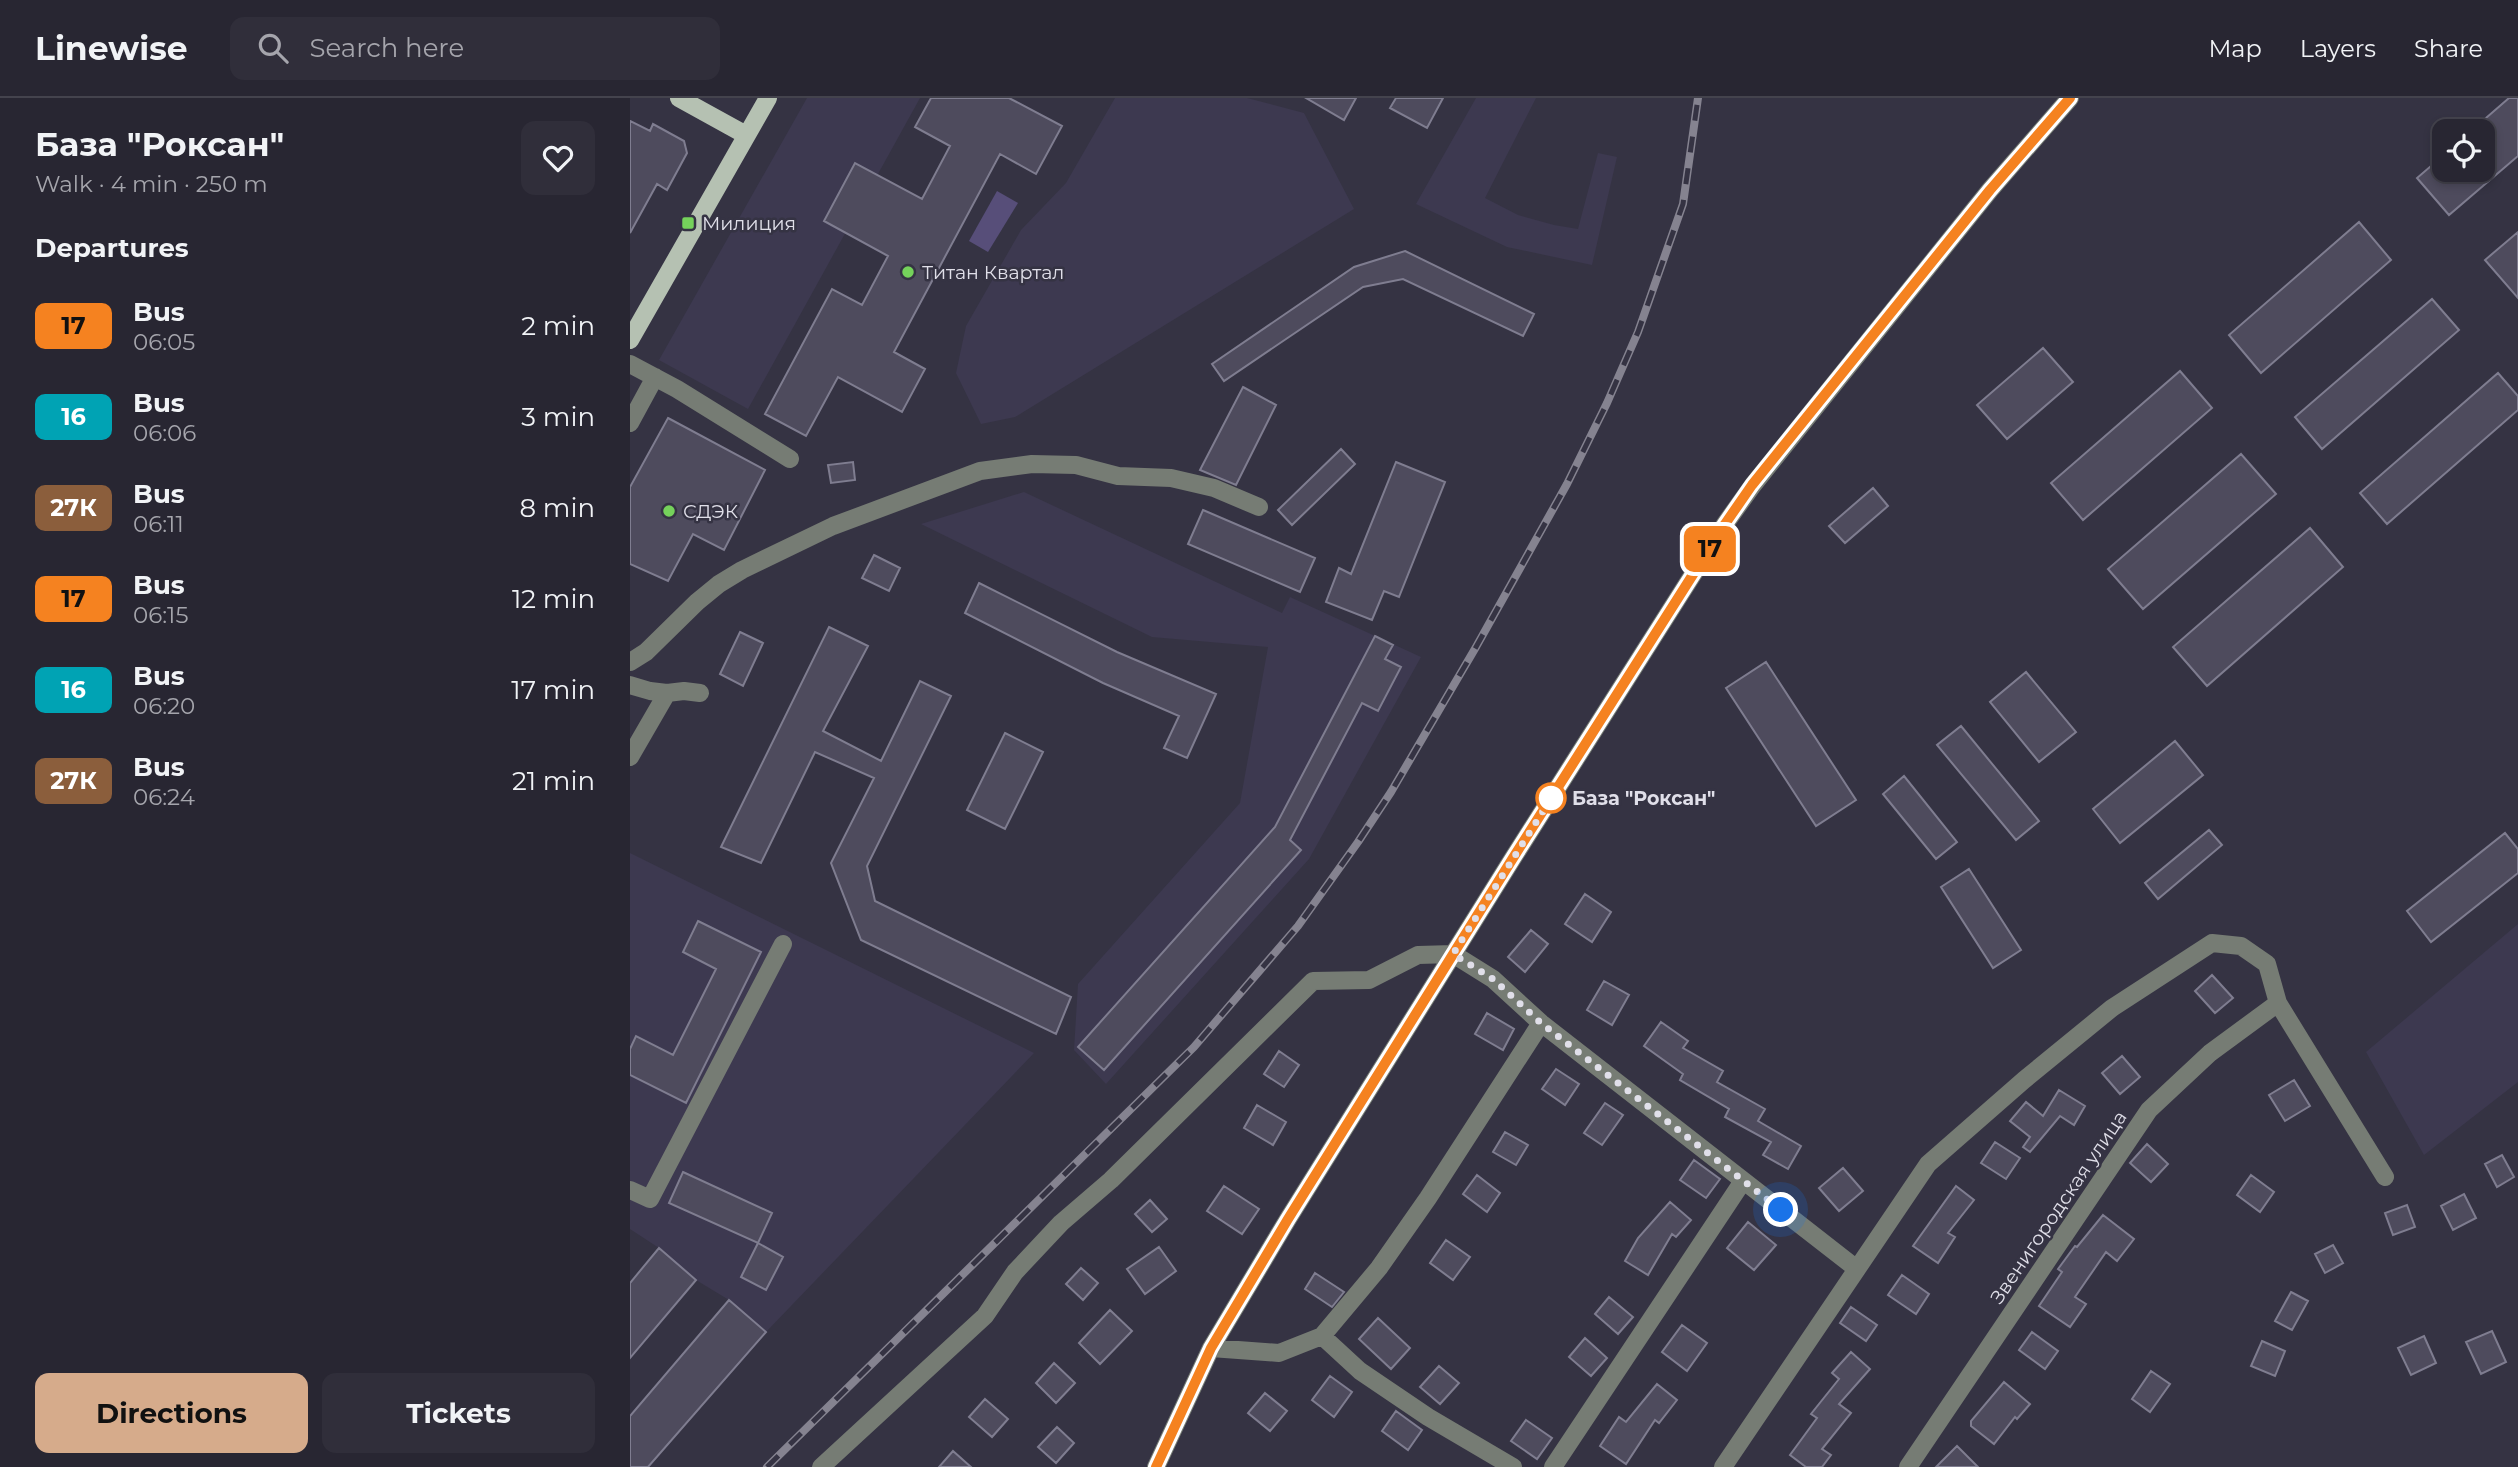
<!DOCTYPE html>
<meta charset="utf-8">
<style>
:root{--surface:#282632;--page:#302e3a;--text:#f1f3f6;--muted:#a5a5ac;--line:#44434d;--accent:#d6ab8b}
body{margin:0;font-family:Montserrat,sans-serif;background:var(--page);color:var(--text);height:100vh;display:flex;flex-direction:column;font-size:26px;white-space:nowrap}
*{box-sizing:border-box;margin:0}
p{font-size:23px;color:var(--muted)}
.icon{flex:none;width:38px;height:38px;fill:none;stroke:currentColor;stroke-width:2;stroke-linecap:round;stroke-linejoin:round}
.map{position:relative;flex:1;overflow:hidden}
.panel{display:flex;flex-direction:column;background:var(--surface);width:630px}
.panel>*{flex:none}
.badge{padding:0 14px;border-radius:10px;font-size:24px;line-height:46px}
.controls{position:absolute;left:1802px;top:21px;display:grid;gap:14px}
.controls a{display:grid;place-items:center;width:63px;height:63px;border-radius:14px;background:var(--surface);box-shadow:0 4px 10px #0003,0 0 0 2px var(--line);font-size:35px}
.you{position:absolute;width:35px;height:35px;margin:-18px;border:5px solid #fff;border-radius:50%;background:#1a73e8;box-shadow:0 0 0 10px #1a73e833}
.map>.badge{position:absolute;translate:-50% -50%;box-shadow:0 0 0 4px #fff}
h2{padding:0 35px;font-size:26px;line-height:63px}
.round{display:grid;place-items:center;flex:none;width:74px;height:74px;border-radius:14px;background:var(--page)}
.headline{display:flex;align-items:center;justify-content:space-between;height:119px;padding:0 35px}
h1{font-size:33px;font-weight:700;line-height:52px}
.primary-button{display:flex;gap:14px;margin-top:auto;padding:14px 35px}
.primary-button a{flex:1;height:80px;border-radius:14px;background:var(--accent);color:#111;font-size:28px;font-weight:700;line-height:80px;text-align:center}
.primary-button a+a{background:var(--page);color:var(--text)}
ul{padding:0;list-style:none}
li{display:flex;align-items:center;gap:21px;height:91px;padding:0 35px}
li div{flex:1}
li b{display:block;font-size:26px}
li em{font-style:normal}
li .badge{min-width:77px;font-weight:700;text-align:center}
header{display:flex;align-items:center;gap:42px;box-sizing:border-box;height:98px;padding:0 35px;background:var(--surface);border-bottom:2px solid var(--line)}
header strong{font-size:33px}
nav{display:flex;gap:38px;margin-inline-start:auto;font-size:24px}
.search{width:490px;height:63px;background:var(--page);display:flex;align-items:center;gap:18px;box-sizing:border-box;padding:0 24px;border-radius:14px;color:var(--muted);font-size:26px}
main{display:flex;flex:1;min-height:0}
.map>svg:first-child{display:block}
.built{fill:#3d3950}
.green{fill:#574e79}
.building{fill:#4e4b5d;stroke:#7f7d90;stroke-width:2}
.lines{fill:none;stroke-linecap:round;stroke-linejoin:round}
.minor{stroke:#767c74;stroke-width:18}
.major{stroke:#b5c1b2;stroke-width:18}
.rail-casing{stroke:#858390;stroke-width:8}
.rail{stroke:#353343;stroke-width:5;stroke-dasharray:16;stroke-linecap:butt}
.line-casing{stroke:#fff;stroke-width:16}
.line{stroke:#f58220;stroke-width:10}
.walk{stroke:#e0dfe9;stroke-width:7;stroke-dasharray:0 12.6}
.poi-dot{fill:#75d25b;stroke:#353343;stroke-width:2.5}
.stop-dot{fill:#fff;stroke:#f58220;stroke-width:3.5}
.labels{text-anchor:middle;stroke-width:5;stroke-linejoin:round;paint-order:stroke}
.poi-label{font-size:19px;fill:#e0dfe9;stroke:#353343;text-anchor:start}
.stop-label{font-size:19px;font-weight:bold;fill:#e0dfe9;stroke:#353343;text-anchor:start}
.street-label{font-size:19px;fill:#e0dfe9;stroke:#353343}
</style>
<header>
<strong>Linewise</strong>
<div class="search"><svg class="icon" aria-label="search" viewBox="0 0 24 24"><circle cx="10" cy="10" r="6"/><path d="M15 15l6 6"/></svg>Search here</div>
<nav><a>Map</a><a>Layers</a><a>Share</a></nav>
</header>
<main>
<section class="panel">
<div class="headline"><div><h1>База &quot;Роксан&quot;</h1><p>Walk · 4 min · 250 m</p></div><a class="round"><svg class="icon" aria-label="heart" viewBox="0 0 24 24"><path d="M12 20l-8-8c-3-5 5-10 8-4 3-6 11-1 8 4z"/></svg></a></div>
<h2>Departures</h2>
<ul>
<li><span class="badge" style="background:#f58220;color:#111">17</span><div><b>Bus</b><p>06:05</p></div><em>2 min</em></li>
<li><span class="badge" style="background:#00a3b4;color:#fff">16</span><div><b>Bus</b><p>06:06</p></div><em>3 min</em></li>
<li><span class="badge" style="background:#8b5e3c;color:#fff">27К</span><div><b>Bus</b><p>06:11</p></div><em>8 min</em></li>
<li><span class="badge" style="background:#f58220;color:#111">17</span><div><b>Bus</b><p>06:15</p></div><em>12 min</em></li>
<li><span class="badge" style="background:#00a3b4;color:#fff">16</span><div><b>Bus</b><p>06:20</p></div><em>17 min</em></li>
<li><span class="badge" style="background:#8b5e3c;color:#fff">27К</span><div><b>Bus</b><p>06:24</p></div><em>21 min</em></li>
</ul>
<div class="primary-button"><a>Directions</a><a>Tickets</a></div>
</section>
<div class="map">
<svg width="1888" height="1369" viewBox="0 0 1888 1369">
<rect width="100%" height="100%" fill="#353343"/>
<path class="built" d="M177 0H290L118 311 29 262Z
M485 0H617L674 15 724 111 385 319 351 326 326 275 336 228 391 132 436 85Z
M846 0H906L855 100 888 117 924 127 948 131 968 55 987 59 962 167 877 149 786 106Z
M394 394 652 515 660 499 791 559 679 761 476 986 444 952 448 886 610 705 638 549 522 539 291 426Z
M0 755 404 955 136 1234 99 1202 66 1182 29 1150 0 1131Z
M1888 826V984L1794 1057 1736 954Z"/>
<path class="green" d="M367 93 388 105 358 154 339 143Z"/>
<path class="building" d="M301 0H379L432 28 406 76 370 56 264 254 295 271 272 314 208 279 176 338 135 316 202 191 232 207 258 158 194 123 225 65 292 101 320 48 285 29Z
M676 0H726L714 22Z
M766 0H813L797 30 760 10Z
M1879 0H1888V58L1819 117 1787 80 1815 56V72H1853V33H1841Z
M0 23 20 33 23 26 54 43 57 55 37 92 27 86 0 135Z
M1729 124 1761 162 1631 275 1599 237Z
M1888 134V200L1855 162Z
M775 153 904 216 893 238 773 181 733 189 594 283 582 266 724 169Z
M1802 201 1829 232 1692 351 1665 319Z
M1413 250 1443 284 1377 341 1347 307Z
M1550 273 1582 310 1453 422 1421 385Z
M1868 275 1888 298V312L1757 426 1730 395Z
M613 289 646 307 606 387 570 372Z
M38 320 135 372 94 452 63 436 38 483 0 466V389Z
M711 351 725 366 662 427 648 412Z
M1611 356 1646 396 1513 511 1478 471Z
M223 364 225 382 201 385 198 367Z
M766 364 815 384 769 499 754 493 742 522 696 504 709 470 721 476Z
M1243 390 1258 408 1215 445 1199 428Z
M573 412 685 460 670 494 558 446Z
M1680 430 1713 469 1577 588 1543 549Z
M244 457 270 470 259 493 232 480Z
M349 485 487 554 586 596 557 660 534 650 549 618 473 585 335 515Z
M199 529 238 548 193 633 251 663 290 583 321 598 237 768 245 803 441 899 426 936 231 842 201 765 244 680 185 654 131 765 91 749Z
M110 534 133 545 113 588 90 576Z
M745 538 763 547 755 561 771 569 748 613 732 605 660 742 671 752 474 972 448 949 645 729Z
M1136 564 1226 702 1186 728 1096 590Z
M1396 574 1446 634 1409 664 1360 604Z
M1331 628 1409 723 1386 742 1307 647Z
M375 635 413 654 375 731 337 712Z
M1545 643 1573 677 1490 745 1463 711Z
M1274 678 1327 744 1306 761 1253 696Z
M1579 732 1592 747 1528 801 1515 785Z
M1875 735 1888 751V775L1801 844 1777 813Z
M1339 771 1391 852 1363 870 1311 789Z
M955 796 981 814 962 844 935 826Z
M68 823 131 854 56 1005 0 977V951L6 938 43 957 86 871 53 854Z
M901 832 918 846 895 874 878 859Z
M1582 877 1603 900 1585 915 1565 893Z
M974 883 999 897 982 927 957 912Z
M857 915 884 931 873 952 845 936Z
M1031 924 1058 943 1053 950 1093 973 1087 984 1135 1011 1128 1023 1171 1048 1158 1071 1133 1057 1141 1044 1095 1019 1099 1011 1050 982 1053 976 1014 948Z
M649 953 669 967 654 989 634 976Z
M1492 958 1510 979 1490 996 1472 975Z
M926 971 949 986 935 1007 912 991Z
M1664 982 1680 1008 1655 1023 1639 997Z
M1429 992 1455 1008 1444 1027 1430 1018 1400 1054 1393 1049 1400 1039 1380 1023 1396 1004 1413 1018Z
M975 1005 993 1017 972 1047 954 1035Z
M627 1007 656 1024 643 1047 614 1030Z
M875 1034 898 1047 886 1067 863 1054Z
M1365 1044 1390 1060 1376 1081 1351 1065Z
M1517 1046 1538 1066 1521 1084 1500 1065Z
M1872 1057 1884 1079 1867 1089 1855 1066Z
M1064 1062 1090 1081 1076 1100 1050 1082Z
M1213 1070 1233 1093 1209 1113 1189 1090Z
M53 1074 142 1115 128 1145 39 1105Z
M847 1077 870 1095 857 1114 833 1096Z
M1621 1077 1644 1094 1630 1114 1607 1097Z
M594 1088 629 1111 612 1136 577 1113Z
M1326 1088 1344 1102 1318 1135 1325 1139 1308 1165 1283 1148Z
M1834 1096 1846 1120 1823 1132 1811 1108Z
M520 1102 537 1121 522 1134 505 1116Z
M1040 1104 1061 1122 1046 1139 1042 1136 1018 1177 995 1163 1008 1140Z
M1777 1107 1785 1129 1763 1137 1755 1115Z
M1473 1117 1504 1141 1487 1163 1476 1154 1445 1199 1456 1206 1440 1229 1409 1208 1432 1174 1428 1171 1445 1148 1447 1149Z
M1118 1124 1146 1147 1124 1172 1097 1150Z
M816 1142 840 1159 823 1182 800 1165Z
M128 1145 153 1159 136 1192 111 1179Z
M1703 1147 1713 1165 1695 1175 1685 1156Z
M529 1149 546 1173 515 1196 497 1171Z
M29 1150 66 1182 0 1260V1185Z
M451 1170 468 1185 453 1202 436 1186Z
M685 1175 714 1194 702 1209 675 1191Z
M1272 1177 1299 1196 1286 1216 1258 1197Z
M1661 1194 1678 1203 1662 1232 1645 1223Z
M979 1199 1003 1219 988 1236 965 1216Z
M99 1202 136 1234 18 1369H0V1318Z
M1221 1209 1247 1227 1236 1243 1210 1225Z
M480 1212 502 1233 470 1266 449 1245Z
M748 1220 780 1250 761 1271 729 1241Z
M1052 1227 1077 1245 1057 1273 1032 1254Z
M1862 1233 1876 1264 1851 1276 1836 1244Z
M1402 1234 1428 1253 1415 1271 1389 1252Z
M1794 1238 1806 1265 1781 1277 1768 1250Z
M955 1240 977 1260 961 1278 939 1259Z
M1632 1243 1655 1253 1645 1278 1621 1268Z
M1221 1254 1240 1271 1209 1306 1221 1315 1192 1351 1201 1357 1192 1369H1176L1160 1357 1187 1320 1181 1316 1209 1281 1202 1275Z
M424 1265 445 1285 426 1305 406 1285Z
M809 1268 829 1285 810 1306 790 1289Z
M1521 1273 1540 1286 1520 1314 1502 1301Z
M700 1278 722 1294 704 1319 682 1302Z
M1374 1284 1400 1306 1387 1321 1385 1319 1364 1346 1341 1328V1323Z
M1027 1286 1047 1302 1029 1325 1025 1322 996 1366 970 1348 989 1319 996 1324Z
M635 1295 657 1313 640 1333 618 1315Z
M355 1301 378 1321 362 1339 339 1319Z
M766 1313 792 1332 778 1352 752 1333Z
M896 1322 922 1340 907 1361 881 1343Z
M427 1329 444 1345 426 1365 408 1349Z
M1327 1348 1348 1369H1306Z
M323 1353 341 1369H309Z"/>
<g class="lines">
<path class="minor" d="M0 266 47 291 160 361
M0 325 25 279
M0 564 16 554 67 504 89 486 112 472 203 428 350 373 402 366 446 367 488 378 541 380 584 390 629 409
M0 587 20 593 37 595 0 659
M37 595 54 593 70 595
M0 1092 20 1101 153 846
M692 1238 730 1273 798 1319 883 1369
M581 1250 649 1255 692 1238 749 1170 798 1100 911 925
M191 1369 355 1218 385 1174 431 1125 481 1082 683 883 739 882 788 857 823 856 863 881 911 925 1227 1171
M526 1369 581 1250 658 1121 883 760 1095 426 1123 387 1360 92 1440 0
M923 1369 1113 1083
M1093 1369 1298 1066 1394 982 1482 910 1582 845 1611 848 1637 866 1648 905 1755 1079
M1278 1369 1519 1012 1580 955 1648 905"/>
<path class="major" d="M49 0 116 37
M0 242 138 0"/>
<g class="rail-casing">
<path id="rail" d="M137 1369 564 949 668 828 728 744 761 694 846 549 937 386 977 305 1008 234 1053 106 1068 0"/>
</g>
<use href="#rail" class="rail"/>
</g>
<g class="lines">
<g class="line-casing">
<path id="line" d="M526 1369 581 1250 658 1121 883 760 1095 426 1122 387 1360 92 1440 0"/>
</g>
<use href="#line" class="line"/>
<path class="walk" d="M921 700 927 691 823 856 863 881 911 925 1151 1112"/>
</g>
<g class="poi-dot">
<rect x="51" y="118" width="14" height="14" rx="3.5"/>
<circle cx="278" cy="174" r="7"/>
<circle cx="39" cy="413" r="7"/>
</g>
<circle class="stop-dot" cx="921" cy="700" r="14"/>
<g class="labels">
<g class="poi-label">
<text x="72" y="132">Милиция</text>
<text x="292" y="181">Титан Квартал</text>
<text x="53" y="420">СДЭК</text>
</g>
<g class="stop-label">
<text x="942" y="707">База "Роксан"</text>
</g>
<g class="street-label">
<text transform="translate(1428 1109) rotate(-56)" y="7">Звенигородская улица</text>
</g>
</g>
</svg>
<div class="controls">
<a><svg class="icon" aria-label="locate" viewBox="0 0 24 24"><circle cx="12" cy="12" r="6"/><path d="M12 2v4M12 18v4M2 12h4M18 12h4"/></svg></a>
</div>
<div class="you" style="left:1151px;top:1112px"></div>
<b class="badge" style="left:1080px;top:451px;background:#f58220;color:#111">17</b>
</div>
</main>
